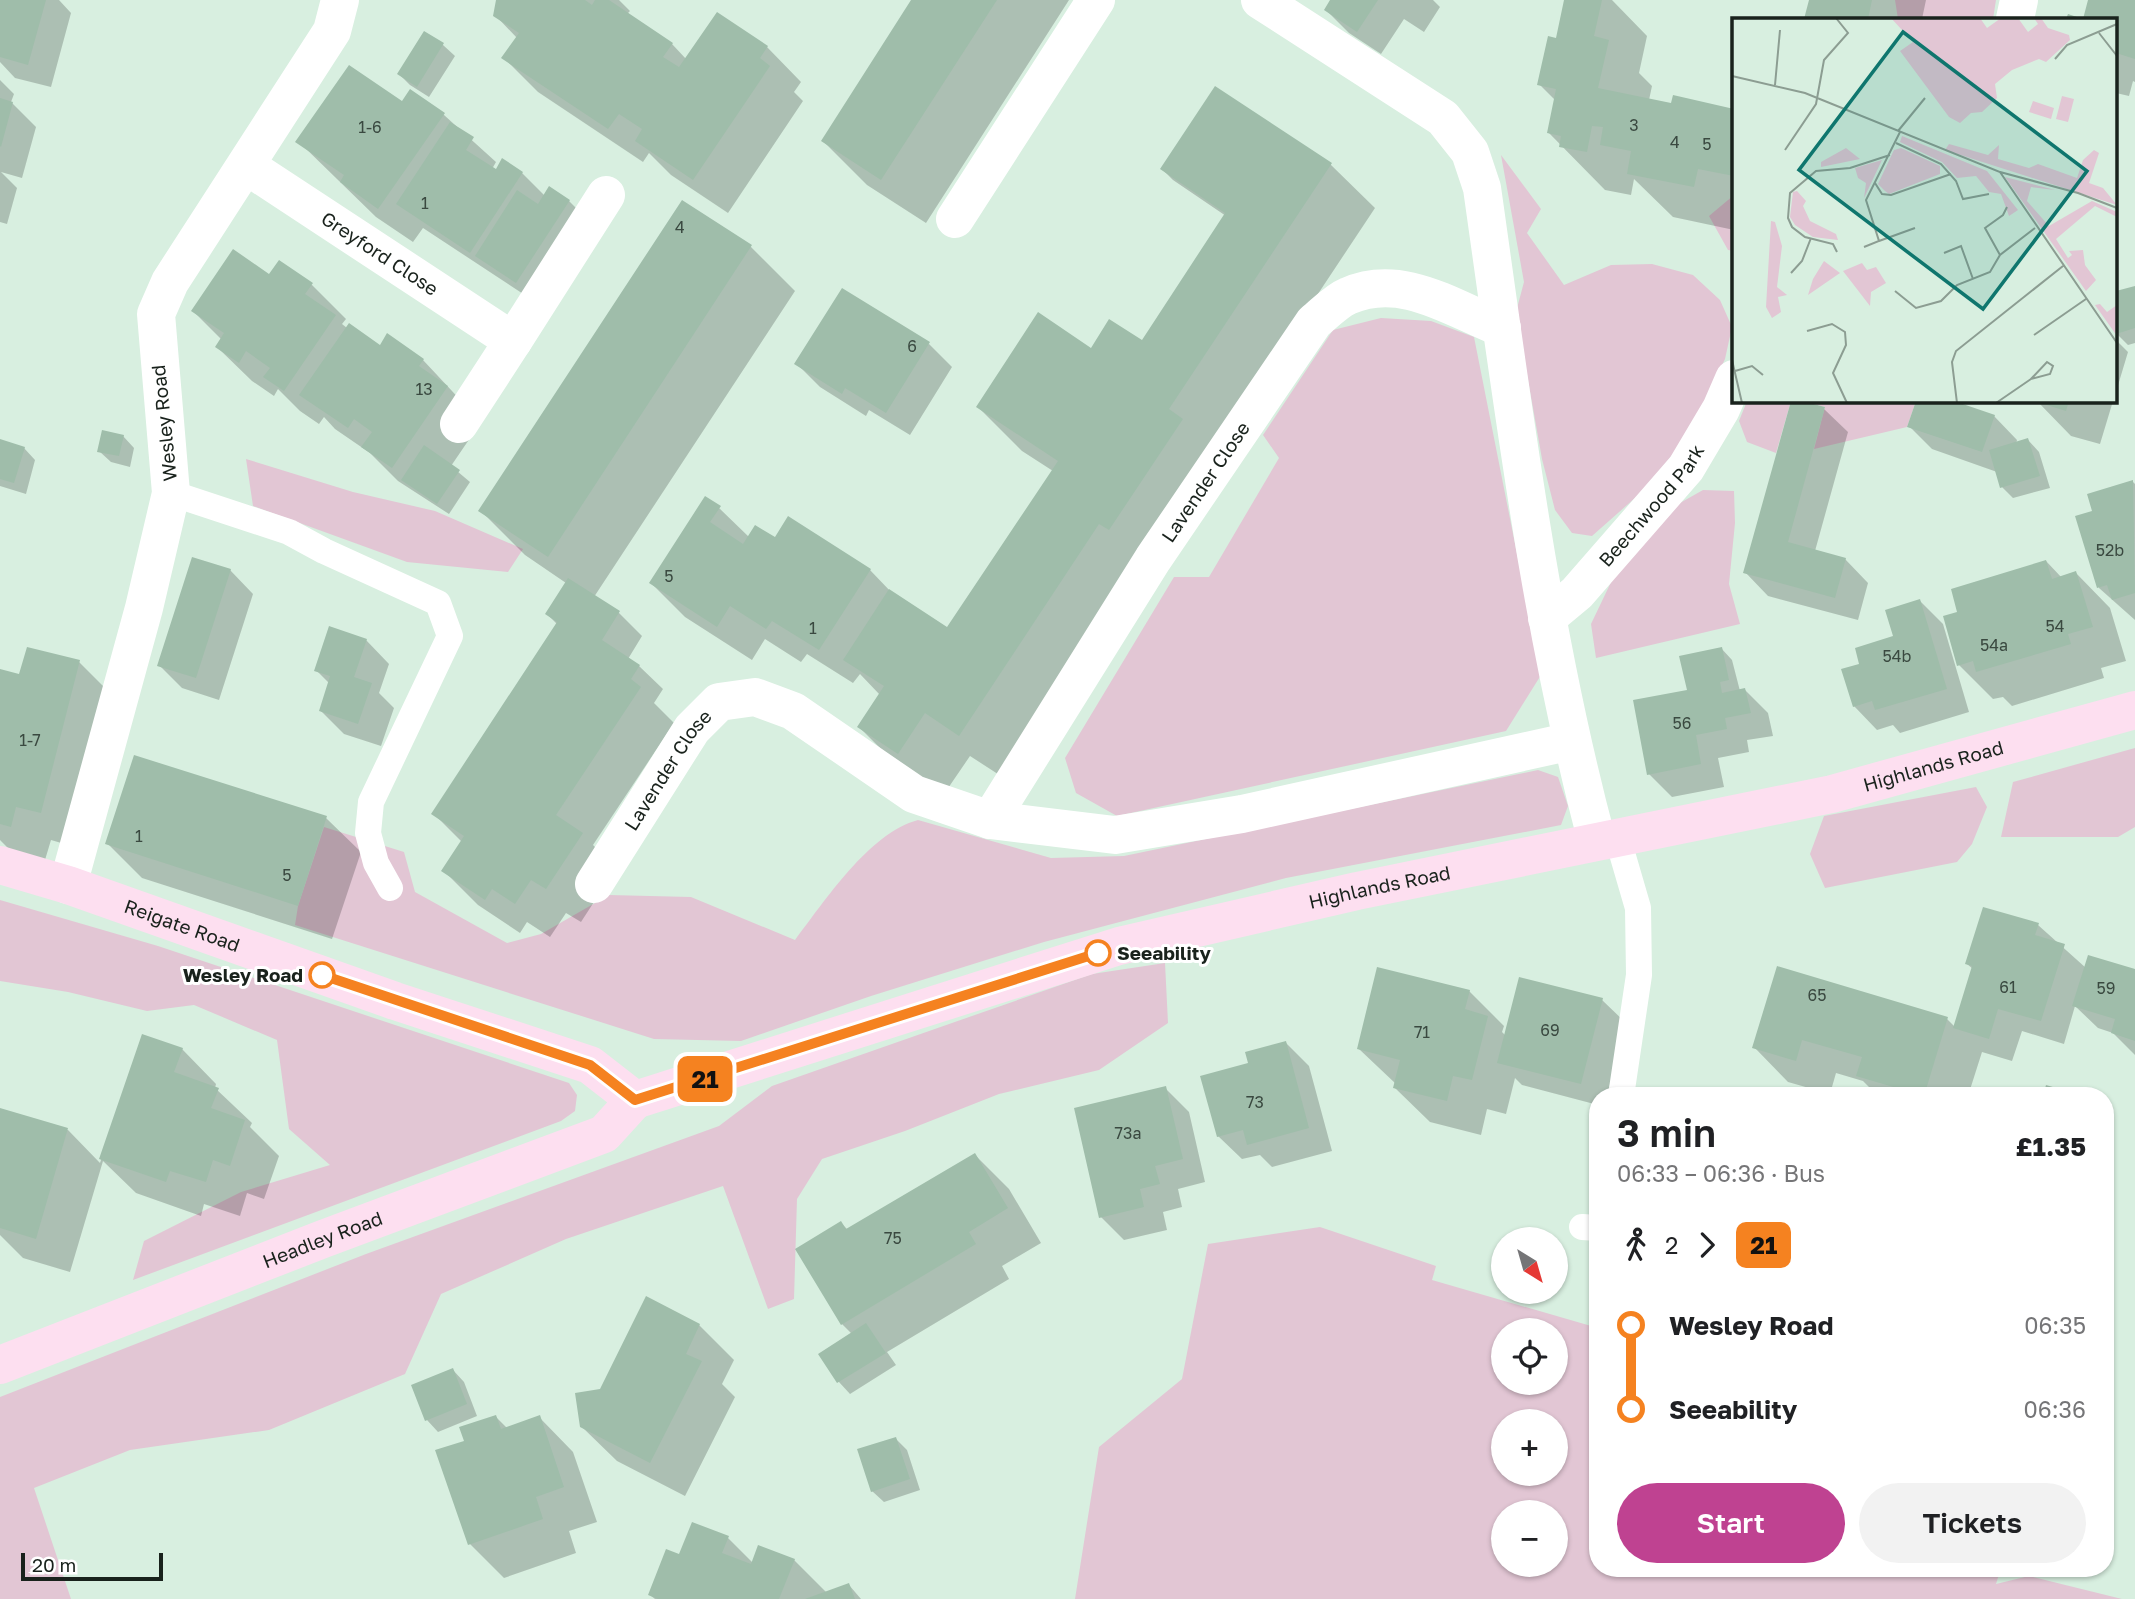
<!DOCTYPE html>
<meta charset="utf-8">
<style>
:root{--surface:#fff;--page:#f2f2f2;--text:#202124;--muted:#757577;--accent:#bf4291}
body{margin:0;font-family:"Golos Text",sans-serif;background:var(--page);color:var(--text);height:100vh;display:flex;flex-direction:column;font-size:26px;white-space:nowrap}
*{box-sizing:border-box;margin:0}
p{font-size:23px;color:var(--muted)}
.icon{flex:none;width:38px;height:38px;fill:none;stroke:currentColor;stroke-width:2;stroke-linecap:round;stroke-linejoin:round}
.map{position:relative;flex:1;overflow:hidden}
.side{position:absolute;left:1589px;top:1087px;width:525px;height:490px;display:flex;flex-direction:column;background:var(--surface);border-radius:28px;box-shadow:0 2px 5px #0004}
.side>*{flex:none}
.badge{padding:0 14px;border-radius:10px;font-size:24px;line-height:46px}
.needle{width:46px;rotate:143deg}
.tools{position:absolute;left:1491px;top:1227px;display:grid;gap:14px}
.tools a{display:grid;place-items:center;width:77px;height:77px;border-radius:50%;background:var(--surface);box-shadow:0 2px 5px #0004;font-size:35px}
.scale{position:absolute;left:21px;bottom:18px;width:142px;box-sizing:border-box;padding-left:7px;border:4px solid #19221c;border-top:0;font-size:19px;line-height:24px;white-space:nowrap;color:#19221c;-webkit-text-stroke:5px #fff;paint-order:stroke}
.map>.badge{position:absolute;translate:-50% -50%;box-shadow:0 0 0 4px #fff}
.legs{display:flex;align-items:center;gap:10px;height:77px;padding:0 28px;font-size:23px}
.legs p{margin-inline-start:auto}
.headline{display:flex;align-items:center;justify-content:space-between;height:119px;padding:0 28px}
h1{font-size:38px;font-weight:600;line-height:52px}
.action{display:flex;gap:14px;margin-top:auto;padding:14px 28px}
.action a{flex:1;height:80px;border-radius:42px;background:var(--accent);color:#fff;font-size:28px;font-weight:600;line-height:80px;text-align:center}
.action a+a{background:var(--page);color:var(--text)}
ul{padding:0 28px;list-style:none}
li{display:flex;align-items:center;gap:24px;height:84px;font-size:26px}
li i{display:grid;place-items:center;width:10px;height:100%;margin:0 9px;background:currentColor}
li i::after{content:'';width:18px;height:18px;margin:-9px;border:5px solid;border-radius:50%;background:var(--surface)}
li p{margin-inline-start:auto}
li:first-child i{background:linear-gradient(#0000 50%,currentColor 0)}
li:last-child i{background:linear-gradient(currentColor 50%,#0000 0)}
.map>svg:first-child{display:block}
.green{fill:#e2c6d4;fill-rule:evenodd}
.shadow{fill:#0003}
.building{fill:#9fbdaa}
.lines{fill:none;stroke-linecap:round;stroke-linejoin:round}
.lane{stroke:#fff;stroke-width:26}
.street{stroke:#fff;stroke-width:38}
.secondary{stroke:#fddff0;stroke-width:38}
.line-1-casing{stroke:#fff;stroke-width:16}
.line-1{stroke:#f58220;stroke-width:10}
.stop-1-dot{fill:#fff;stroke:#f58220;stroke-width:3.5}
.labels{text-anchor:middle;stroke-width:6;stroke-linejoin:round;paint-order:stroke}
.number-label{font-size:16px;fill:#3a4940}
.street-label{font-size:19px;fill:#19221c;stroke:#fff}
.stop-label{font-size:19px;font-weight:bold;fill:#19221c;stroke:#fff;text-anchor:start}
.inset-road{fill:none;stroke:#8c9d92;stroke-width:2}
.view{fill:#0f766e;fill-opacity:0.15;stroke:#0f766e;stroke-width:3.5}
.inset-edge{fill:none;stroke:#19221c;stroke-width:3.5}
</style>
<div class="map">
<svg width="2135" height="1599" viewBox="0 0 2135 1599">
<rect width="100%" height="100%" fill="#d8efe0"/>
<path class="green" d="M1895 0H1996L1993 19H1898Z
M1501 155 1541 209 1527 233 1564 285 1611 265 1652 264 1693 275 1720 300 1732 327 1725 359 1689 434 1644 490 1592 536 1572 533 1555 510 1542 459 1516 312 1524 282Z
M1734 195V251L1728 250 1709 216Z
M1381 318 1431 321 1474 337 1541 675 1506 731 1117 816 1076 793 1065 758 1174 577H1209L1279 458 1263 435 1333 330Z
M1747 401H1791L1776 453 1747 442 1739 421Z
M1802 401H1916L1907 427 1814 449 1825 407Z
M246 459 353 492 435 511 523 549 508 572 407 562 253 506Z
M1703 490 1734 491 1735 523 1729 584 1740 624 1596 658 1591 624 1613 578 1657 516Z
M2135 748V827L2118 837H2001L2013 782Z
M1538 770 1558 777 1568 806 1561 825 1286 878 1044 942 871 996 741 1041 654 1039 295 925 298 906 324 827 404 852 415 892 507 943 541 934 609 895 691 897 795 940C825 901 869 833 918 820L1051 858 1124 856Z
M1976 787 1987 807 1972 844 1957 862 1825 888 1810 854 1824 816Z
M0 900 158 946 569 1083 577 1095 575 1111 561 1121 133 1280 144 1241 241 1192 330 1165 289 1129 277 1040 194 1005 147 1011 68 992 0 981Z
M1165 963 1168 1023 1099 1070 999 1094 905 1131 822 1159 797 1199 794 1299 768 1309 723 1186 566 1239 441 1294 405 1374 269 1430 130 1450 34 1488 71 1599H0V1397L366 1254 719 1126 772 1086 1092 974Z
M1320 1227 1436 1266 1432 1280 1598 1328V1568H2001L1996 1584 2029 1576 2122 1599H1075L1099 1447 1182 1379 1208 1244ZM1503 1330H1556V1382H1503ZM1503 1421H1556V1474H1503ZM1503 1512H1556V1564H1503Z"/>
<path class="shadow" d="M0 0H59L71 13 51 87 15 78 0 62Z
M497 0H619L630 11 627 14 672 44 687 60 718 15 767 47 801 82 794 92 803 101 728 213 671 175 649 153 643 162 538 92 504 58 517 38 495 15Z
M914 0H1069L926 223 867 185 823 141Z
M1332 0H1433L1440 7 1424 32 1404 19 1381 54 1349 33 1326 10Z
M1566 0H1612L1647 36 1639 73 1652 86 1649 100 1672 105 1674 97 1734 110V230L1673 217 1634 179 1631 195 1605 190 1549 133 1555 100 1539 84 1557 40Z
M1811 0H1926L1922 19H1806Z
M2090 0H2135V82L2133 81 2129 96 2116 93V19H2084Z
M425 33 443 45 455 56 429 97 410 85 399 74Z
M0 80 14 94 11 102 36 127 22 178 1 172 17 188 7 224 0 222Z
M402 104 444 115 496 162 492 169 496 172 503 161 522 173 545 196 569 201 592 224 540 305 423 228 413 242 376 217 298 141Z
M1330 164 1375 208 1213 452 1004 778 970 756 942 797 903 771 859 727 880 695 860 674 853 683 807 654 801 662 765 639 752 660 685 617 651 583 719 508 749 537 776 540 870 570 893 594 948 630 1053 471 1022 451 978 407 1092 350 1142 343 1226 216 1173 180 1162 169Z
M683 202 751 247 795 291 594 597 619 613 642 636 628 659 639 666 663 689 654 703 674 723 593 845 616 868 581 922 566 913 550 937 527 922 520 933 478 905 444 871 462 842 433 813 558 625 547 614 566 583 525 555 481 511Z
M270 277 312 285 346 319 342 324 347 328 381 347 423 360 481 422 451 466 470 482 449 514 398 481 370 453 335 429 324 417 319 424 300 411 278 389 274 396 252 381 217 347 222 340 193 311Z
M2135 287V343L2128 345 2117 334 2116 337V293Z
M2116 340 2128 352 2116 392Z
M929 344 952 367 910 435 869 410 866 416 820 387 797 364Z
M1792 401 1824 409 1848 432 1815 551 1845 559 1868 583 1858 620 1768 596 1745 572Z
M1918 401H1948L1994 416 2017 440 2016 444 2028 440 2039 452 2050 488 2013 498 2002 487 1997 472 1932 449 1909 426Z
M2037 401H2113L2100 444 2071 436Z
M123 436 134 448 130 467 111 462 99 451Z
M0 441 24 448 35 460 26 494 0 486Z
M2133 482 2135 484V620L2099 588 2078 517 2094 512Z
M2046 561 2062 578 2076 573 2110 608 2126 661 2101 668 2104 678 2012 706 2003 697 1993 699 1959 665 1960 613Z
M230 570 253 594 219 700 182 688 159 665Z
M1920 601 1943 624 1969 712 1900 733 1893 725 1877 730 1854 706 1862 665 1895 638Z
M366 640 389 664 379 693 394 708 381 746 344 734 321 711 330 684 316 670Z
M1721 648 1732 660 1740 691 1745 690 1768 713 1773 736 1747 740 1749 752 1718 758 1724 787 1672 797 1649 774 1689 690Z
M79 662 113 696 75 847 51 840 45 860 11 851 0 840V671L21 676Z
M326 818 361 852 332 939 142 878 107 843Z
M2038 925 2086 968 2135 971V1055L2113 1033 2098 1028 2075 1006 2064 1044 2022 1031 2012 1061 1982 1052 1968 1096H1878L1863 1081 1836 1073 1830 1094 1788 1082 1754 1047 1778 968 1947 1019 1955 1027 1973 969 1967 964Z
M1469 991 1504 1026 1502 1032 1506 1036 1602 1000 1626 1023 1607 1096H1598V1105L1522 1085 1515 1078 1506 1114 1487 1109 1481 1135 1430 1122 1395 1088 1396 1084 1359 1049Z
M143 1036 182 1049 216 1084 215 1088 252 1123 250 1127 279 1156 264 1199 247 1193 240 1216 204 1204 201 1216 136 1193 103 1161 70 1272 23 1258 0 1235V1110L68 1130 100 1163Z
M1286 1043 1309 1066 1332 1151 1272 1167 1260 1155 1242 1159 1218 1136 1250 1064Z
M1165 1088 1189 1112 1205 1182 1178 1189 1182 1207 1163 1212 1167 1230 1124 1240 1101 1217Z
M975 1155 1009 1189 1041 1243 1002 1266 1009 1279 887 1352 896 1365 850 1394 839 1382 821 1355 852 1334 842 1324 841 1223 848 1230Z
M647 1299 699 1325 734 1360 722 1384 735 1397 685 1496 617 1461 582 1427Z
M453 1370 464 1382 477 1416 438 1432 427 1420Z
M496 1417 507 1428 539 1417 573 1452 597 1522 569 1531 576 1553 504 1578 470 1544 466 1442Z
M896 1439 907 1450 920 1490 884 1502 872 1491Z
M728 1538 753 1563 794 1560 827 1593 849 1585 861 1599H655L650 1595 680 1556Z"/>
<path class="building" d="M0 0H46L28 65 0 57Z
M496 0H585L592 5 595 0H609L673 43 663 57 679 67 717 12 768 46 760 58 770 66 693 180 635 141 642 129 619 114 608 129 501 58 519 33 493 16Z
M911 0H997L881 180 821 141Z
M1330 0H1378L1357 32 1324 10Z
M1564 0H1602L1594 36 1609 40 1598 88 1671 103 1673 95 1734 109V176L1698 169 1694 187 1627 174 1631 151 1600 145 1603 127 1592 126 1587 152 1559 147 1561 136 1547 133 1556 89 1537 85 1548 36 1556 38Z
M1809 0H1872L1868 19H1804Z
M2088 0H2135V59L2116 53V19H2066L2068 14 2083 19Z
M424 31 444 43 417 87 397 74Z
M349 65 402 101 410 89 445 113 378 209 340 182 344 175 295 142Z
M1215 86 1332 163 1169 409 1183 419 1109 530 1099 524 959 736 925 713 898 754 857 727 884 686 843 660 889 589 947 627 1058 461 976 407 1038 312 1091 348 1109 319 1142 340 1225 213 1160 169Z
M0 98 13 102 1 147 0 146Z
M450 122 474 137 466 150 496 169 502 158 523 172 470 253 396 204Z
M549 186 570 200 516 283 475 256 517 190 538 204Z
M682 200 752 245 548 557 478 511Z
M233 249 269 274 279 260 313 283 305 294 336 315 284 391 263 377 270 368 246 351 239 363 215 347 224 333 191 311Z
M2135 286V328L2116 334V291Z
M842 288 930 342 886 413 845 388 842 394 794 364Z
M349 323 380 345 387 333 424 359 419 366 448 386 392 468 361 447 372 432 354 419 348 428 299 395Z
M1791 401H1802L1825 407 1788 542 1846 558 1835 598 1743 573Z
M1916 401H1954L1995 415 1982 452 1907 427Z
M2034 401H2069L2066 411Z
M102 430 124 435 119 456 97 452Z
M2028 438 2040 476 2000 488 1989 450Z
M0 439 25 447 14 483 0 479Z
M424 445 460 470 437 504 401 480Z
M2133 480 2135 593 2112 600 2107 585 2097 588 2075 516 2092 511 2087 494Z
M705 496 721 506 710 522 743 544 755 525 775 537 788 516 871 569 819 650 772 621 766 629 730 606 717 627 649 583Z
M192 557 231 569 196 678 157 666Z
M2046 560 2052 579 2076 571 2093 627 2068 634 2071 644 1976 672 1973 661 1957 666 1943 616 1957 612 1951 589Z
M568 578 620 611 602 640 640 665 631 679 641 687 556 815 583 833 546 889 531 880 515 904 492 889 485 900 441 871 464 836 431 814 557 622 545 614Z
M1920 599 1947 689 1875 710 1872 701 1853 707 1841 669 1859 664 1855 648 1893 636 1885 610Z
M329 626 367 639 354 677 372 683 358 724 319 711 330 676 314 671Z
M27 647 80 660 41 813 16 807 11 827 0 824V669L19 674Z
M1722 647 1729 680 1720 682 1722 693 1745 688 1751 713 1725 718 1727 729 1696 735 1701 764 1647 775 1633 700 1687 690 1679 656Z
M134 755 327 816 298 906 105 844Z
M1983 907 2039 923 2035 935 2065 944 2041 1021 1998 1009 1989 1039 1953 1028 1972 966 1965 964Z
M2088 955 2135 969V1041L2111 1033 2115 1019 2072 1006Z
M1777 966 1948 1017 1924 1096 1856 1076 1862 1057 1802 1040 1796 1061 1752 1048Z
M1377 967 1470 990 1465 1009 1488 1016 1472 1080 1453 1076 1447 1101 1393 1088 1400 1060 1357 1049Z
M1519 977 1603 998 1581 1084 1497 1063Z
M142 1034 183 1048 174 1072 219 1088 211 1108 245 1120 230 1166 213 1160 206 1182 170 1171 166 1182 99 1159Z
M1286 1041 1309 1128 1247 1145 1243 1130 1217 1137 1200 1076 1248 1063 1245 1052Z
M2046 1085 2080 1095V1096H2043Z
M1166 1086 1183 1159 1155 1166 1160 1184 1140 1189 1144 1207 1099 1218 1074 1108Z
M0 1108 68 1128 36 1239 0 1228Z
M975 1153 1008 1208 969 1232 976 1244 841 1325 795 1249 841 1221 846 1229Z
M646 1296 700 1324 686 1354 702 1361 650 1463 580 1427 575 1393 600 1389Z
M866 1323 886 1353 837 1383 818 1354Z
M453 1368 467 1404 425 1421 411 1385Z
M496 1415 501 1429 540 1415 564 1487 536 1497 543 1519 468 1545 435 1450 464 1441 459 1427Z
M896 1437 910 1479 871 1492 857 1449Z
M692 1522 729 1536 722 1553 751 1564 758 1545 795 1559 779 1599H658L648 1595 666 1549 679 1554Z
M849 1583 855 1599H805Z"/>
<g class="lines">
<path class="lane" d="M171 493 289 532 324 551 438 603 450 636 371 802 368 833 376 863 390 888
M1617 836 1638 908 1639 975 1621 1096
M1582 1227 1598 1228"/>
<g class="street">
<path d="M1260 0 1443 118 1470 152 1482 188C1513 406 1540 628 1597 841"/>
<path d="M2015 19 2019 0"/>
<path id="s1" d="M247 166 513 341 606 195"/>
<path d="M955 219 1096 0"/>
<path d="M459 424 513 341"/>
<path id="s2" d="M1547 618 1577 593 1686 468 1721 409 1734 379"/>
<path id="s3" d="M990 820 1153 559 1314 322C1324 314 1336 301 1348 296 1402 272 1453 309 1502 328"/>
<path id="s4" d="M594 884 692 729 719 702 755 697 793 711 914 794 990 820 1115 835 1242 814 1572 741"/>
<path d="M68 885 144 608 171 493 156 314 170 282 332 31 340 0"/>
</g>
<g class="secondary">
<path id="s5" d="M0 865 68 885 395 1001 590 1065 635 1100"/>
<path id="s6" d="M635 1100 1119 946 1357 891 1832 794 2135 710"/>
<path id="s7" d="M0 1365 323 1239 604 1134 635 1100"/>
</g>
</g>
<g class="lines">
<g class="line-1-casing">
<path id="line-1" d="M322 975 590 1065 635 1100 1098 953"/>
</g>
<use href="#line-1" class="line-1"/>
</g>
<g class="stop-1-dot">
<circle cx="1098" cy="953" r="12"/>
<circle cx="322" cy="975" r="12"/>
</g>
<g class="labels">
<g class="number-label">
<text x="1634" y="131">3</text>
<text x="370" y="133">1-6</text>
<text x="1675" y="148">4</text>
<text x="1707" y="150">5</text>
<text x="425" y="209">1</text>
<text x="680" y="233">4</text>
<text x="912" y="352">6</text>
<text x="424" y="395">13</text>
<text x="2110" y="556">52b</text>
<text x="669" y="582">5</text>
<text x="2055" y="632">54</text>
<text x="813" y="634">1</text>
<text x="1994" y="651">54a</text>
<text x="1897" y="662">54b</text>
<text x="1682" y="729">56</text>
<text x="30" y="746">1-7</text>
<text x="139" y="842">1</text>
<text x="287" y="881">5</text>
<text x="2008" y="993">61</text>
<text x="2106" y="994">59</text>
<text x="1817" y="1001">65</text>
<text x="1550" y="1036">69</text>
<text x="1422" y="1038">71</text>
<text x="1255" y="1108">73</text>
<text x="1128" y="1139">73a</text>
<text x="893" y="1244">75</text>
</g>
<g class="street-label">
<text dy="7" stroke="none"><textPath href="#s1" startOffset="159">Greyford Close</textPath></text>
<text transform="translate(164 423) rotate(-96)" y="7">Wesley Road</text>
<text dy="7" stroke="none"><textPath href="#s3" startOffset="401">Lavender Close</textPath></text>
<text dy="7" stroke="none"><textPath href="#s2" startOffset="154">Beechwood Park</textPath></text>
<text dy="7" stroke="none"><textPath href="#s6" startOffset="1342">Highlands Road</textPath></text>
<text dy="7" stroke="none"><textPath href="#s4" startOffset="136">Lavender Close</textPath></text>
<text dy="7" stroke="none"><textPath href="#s6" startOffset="775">Highlands Road</textPath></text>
<text dy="7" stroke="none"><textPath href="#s5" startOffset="192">Reigate Road</textPath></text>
<text dy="7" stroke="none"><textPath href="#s7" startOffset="346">Headley Road</textPath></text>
</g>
<g class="stop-label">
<text x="1117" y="960">Seeability</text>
<text x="303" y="982" text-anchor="end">Wesley Road</text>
</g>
</g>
<g transform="translate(1732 18)">
<rect width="385" height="385" fill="#d8efe0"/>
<path d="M159 0H248L255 10 269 0H286L296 14 306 6 302 0H309L316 10 337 17 338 22 314 44 307 41 280 52 263 66 265 80 250 94 239 95 228 105 217 99 168 33 181 24ZM330 78 342 81 336 104 324 101ZM301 83 322 90 319 101 297 94ZM170 118 255 153 286 192 277 198 269 176 257 174 244 158 225 160 210 144 168 124ZM217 126 256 137 267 127 266 141 297 150 306 146 345 160 351 142 362 132 367 135 357 165 371 170 385 187 213 132ZM114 130 128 141 89 149V144ZM169 130 208 148V156L157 176 153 173 146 166 162 132ZM150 142 132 180 134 165 126 160 123 150ZM273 159 323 172 299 169 295 183 317 208 360 183 385 194V199L363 188 324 221 336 240 340 237 337 233 351 232 353 247 364 262 354 273ZM65 173 74 183 71 188 78 203 104 216 106 222 81 219 63 207 58 199 61 174ZM39 203 43 204 50 228 45 269 55 277 46 279 49 294 40 300 34 289ZM92 243 108 255 76 277 81 261ZM130 245 135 252 144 249 154 265 139 274 138 288 111 253ZM368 286 375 294 385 287V318L363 287Z" fill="#e2c6d4"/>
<path class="inset-road" d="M367 15 385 38M323 41 335 27 385 6M0 58 73 75 268 154 385 325M43 67 48 12M166 113 193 80M164 125 209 146 224 163 231 181 257 176M53 132 84 86 92 42 116 15 104 0M268 154 346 175 385 190M143 165 150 176 159 177 219 156M147 223 183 210M132 229 147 223 134 182 168 114M105 234 101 226 73 219 60 209 56 200 58 175 84 153 118 150 158 137M212 235 229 228 241 261M268 237 253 210 271 197 275 189M59 255 70 243 79 220M163 273 184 290 209 283 225 267 258 254 268 237 303 210M75 313 100 306 113 314 114 327 101 355 115 385M302 317 354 281M0 342 10 385M315 344 321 348 318 356 299 361ZM3 353 20 348 31 357M225 385 220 344 224 333 331 248M264 385 299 361"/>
<path class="view" d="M171 14 355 153 251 291 67 152Z"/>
<rect width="385" height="385" class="inset-edge"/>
</g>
</svg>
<div class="tools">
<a><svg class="needle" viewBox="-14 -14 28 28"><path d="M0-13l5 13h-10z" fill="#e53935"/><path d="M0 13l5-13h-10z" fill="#757577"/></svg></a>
<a><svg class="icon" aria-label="locate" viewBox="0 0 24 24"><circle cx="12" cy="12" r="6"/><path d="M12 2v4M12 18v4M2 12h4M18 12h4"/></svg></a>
<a>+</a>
<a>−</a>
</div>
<div class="scale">20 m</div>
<b class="badge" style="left:705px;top:1079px;background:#f58220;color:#111">21</b>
<section class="side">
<div class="headline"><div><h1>3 min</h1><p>06:33 – 06:36 · Bus</p></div><b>£1.35</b></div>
<div class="legs"><svg class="icon" aria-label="walk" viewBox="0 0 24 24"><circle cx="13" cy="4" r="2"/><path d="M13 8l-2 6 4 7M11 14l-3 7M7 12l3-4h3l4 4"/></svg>2<svg class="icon" aria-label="forward" viewBox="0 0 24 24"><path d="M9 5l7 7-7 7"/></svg><b class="badge" style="background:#f58220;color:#111">21</b></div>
<ul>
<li><i style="color:#f58220"></i><b>Wesley Road</b><p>06:35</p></li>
<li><i style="color:#f58220"></i><b>Seeability</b><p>06:36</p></li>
</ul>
<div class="action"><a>Start</a><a>Tickets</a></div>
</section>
</div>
